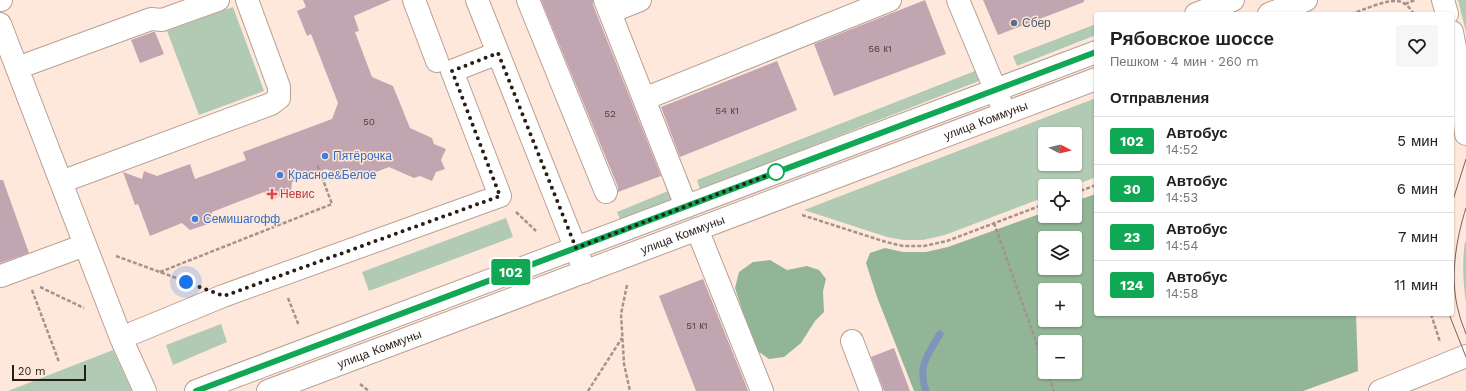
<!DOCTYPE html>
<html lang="ru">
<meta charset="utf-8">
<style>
:root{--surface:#fff;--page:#f6f6f6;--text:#202124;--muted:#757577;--line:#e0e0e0}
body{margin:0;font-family:"Work Sans",sans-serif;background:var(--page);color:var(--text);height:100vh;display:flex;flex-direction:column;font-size:15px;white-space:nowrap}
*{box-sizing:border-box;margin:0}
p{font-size:13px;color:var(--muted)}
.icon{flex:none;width:22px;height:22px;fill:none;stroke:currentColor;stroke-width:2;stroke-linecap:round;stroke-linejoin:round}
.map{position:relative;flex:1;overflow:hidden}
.drawer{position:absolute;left:1094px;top:12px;width:360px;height:304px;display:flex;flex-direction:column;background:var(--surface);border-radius:4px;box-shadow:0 1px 3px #0004}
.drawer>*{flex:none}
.badge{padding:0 8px;border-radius:3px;font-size:14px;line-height:26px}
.needle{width:26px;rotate:97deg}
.tools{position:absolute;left:1038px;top:127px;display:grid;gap:8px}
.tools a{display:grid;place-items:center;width:44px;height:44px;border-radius:4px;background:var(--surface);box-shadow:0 1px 3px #0004;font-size:20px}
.scale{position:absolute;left:12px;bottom:10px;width:74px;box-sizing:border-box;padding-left:4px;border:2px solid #281e19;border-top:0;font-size:11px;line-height:14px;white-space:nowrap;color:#281e19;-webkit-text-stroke:3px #fee8dc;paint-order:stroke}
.you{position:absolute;width:20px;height:20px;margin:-10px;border:3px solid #fff;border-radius:50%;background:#1a73e8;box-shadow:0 0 0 6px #1a73e833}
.map>.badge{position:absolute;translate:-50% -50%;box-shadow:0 0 0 2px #fff}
h2{padding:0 16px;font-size:15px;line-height:36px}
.round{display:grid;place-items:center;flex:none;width:42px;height:42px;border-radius:4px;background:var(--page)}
.headline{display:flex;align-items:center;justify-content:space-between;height:68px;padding:0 16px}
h1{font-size:19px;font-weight:800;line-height:30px}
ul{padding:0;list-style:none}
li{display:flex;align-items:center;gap:12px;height:48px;padding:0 16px;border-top:1px solid var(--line)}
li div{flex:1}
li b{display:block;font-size:15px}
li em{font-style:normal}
li .badge{min-width:44px;font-weight:700;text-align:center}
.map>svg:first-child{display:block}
.green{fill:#b1cab4;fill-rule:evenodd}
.forest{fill:#91b596;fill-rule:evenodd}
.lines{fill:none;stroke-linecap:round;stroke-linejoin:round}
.stream{stroke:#7f94b8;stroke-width:7}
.building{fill:#c1a6b1}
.minor-casing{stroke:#b9a092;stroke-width:24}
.major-casing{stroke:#b9a092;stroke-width:24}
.path{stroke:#a4938a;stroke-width:2.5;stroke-dasharray:4 2;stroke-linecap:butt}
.minor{stroke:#fff;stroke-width:22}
.major{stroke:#fff;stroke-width:22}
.tram{stroke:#72645d;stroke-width:1}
.line-casing{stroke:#fff;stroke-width:9}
.line{stroke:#10a855;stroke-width:6}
.walk{stroke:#281e19;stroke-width:4;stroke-dasharray:0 7.2}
.service-dot{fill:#5c6f8a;stroke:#fee8dc;stroke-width:1.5}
.shop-dot{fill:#3f7fe0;stroke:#fee8dc;stroke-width:1.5}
.stop-dot{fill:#fff;stroke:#10a855;stroke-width:2}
.health-dot{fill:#e0444e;stroke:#fee8dc;stroke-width:1.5}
.labels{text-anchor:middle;stroke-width:3;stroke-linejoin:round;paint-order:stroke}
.number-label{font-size:10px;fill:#4e403f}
.service-label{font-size:12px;fill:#4e5e75;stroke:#fee8dc;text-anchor:start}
.street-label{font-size:12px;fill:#281e19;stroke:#fee8dc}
.shop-label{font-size:12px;fill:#366cbe;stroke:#fee8dc;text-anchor:start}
.health-label{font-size:12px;fill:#be3a42;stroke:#fee8dc;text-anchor:start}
</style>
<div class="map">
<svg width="1466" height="391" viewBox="0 0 1466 391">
<rect width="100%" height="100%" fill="#fee8dc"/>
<path class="green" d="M1458 0H1466V32Z
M233 7 264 91 199 115 167 31Z
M1096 24V35L1017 66 1013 56Z
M980 69 984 79 700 190 697 180Z
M1096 98V177L1073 186H1045V197L945 235 923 240H903L887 237 804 210ZM1045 134H1075V164H1045Z
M673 189 677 199 621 222 617 212Z
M506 218 513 237 369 291 362 272Z
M1465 241 1466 243V303C1463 282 1462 262 1465 241Z
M221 324 227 342 173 365 166 345Z
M113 350 132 391H8Z"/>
<path class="forest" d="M1096 194V314H1356L1358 371 1303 391H914L877 297 866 263 870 253 885 248 903 252H926L948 247 1045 212V216H1075V201ZM1045 238H1075V268H1045ZM1045 290H1075V320H1045ZM1045 342H1075V372H1045Z
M770 260 787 270 807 266 819 270 826 279 823 291 824 312 815 321 801 343 784 357 769 359 755 349 735 288 739 272 753 262Z"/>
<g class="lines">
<path class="stream" d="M926 391C917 367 928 354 940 334"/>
</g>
<path class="building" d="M303 0H391L354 16 359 31 355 32 372 77 393 86 410 128 432 138 434 144 446 149 441 160 445 169 436 172 432 181 420 176 414 178 389 167 363 177 346 170 343 176 326 169 292 182 291 192 272 199 264 192 212 212 211 223 190 230 182 223 150 236 138 204 135 205 123 172 142 179 144 171 157 176 190 164 195 179 246 160 243 152 332 119 338 103 311 34 307 36 297 11 306 7Z
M541 0H593V5L661 176 618 192V187Z
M925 0 946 54 834 96 814 44Z
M983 0H1084V2L998 35Z
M153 32H155L164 54 140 63 131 40Z
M777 61 797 110 680 157 661 107Z
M0 180H3L29 253 0 263Z
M703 279 743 378 748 391H696L659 296Z
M894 348 910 391H884L871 357Z"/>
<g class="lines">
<g class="minor-casing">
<path id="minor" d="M0 0H1
M414 0 437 61
M477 0 585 272
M528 0 606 192
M605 0 686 206
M958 0 1005 113
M610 12 640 0
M0 24 121 338 145 391
M17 68 151 19 162 20 218 0
M644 99 890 0
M61 182 271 104 279 98V87L247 0
M697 229 762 391
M1 276 85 245
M121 338 223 296 500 196 452 71 498 53
M852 341 871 391
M1380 391 1466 356"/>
</g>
<g class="major-casing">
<g id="major">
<path d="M1443 0 1447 14"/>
<path d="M1196 14 1233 0"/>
<path d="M1269 14 1306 0"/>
<path d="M1452 32 1461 79 1466 134"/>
<path d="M196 391 1096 52"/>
<path id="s1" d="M268 391 1096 79"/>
</g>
</g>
<path class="path" d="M1405 4 1415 0
M1351 14C1363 10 1385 0 1397 1 1405 2 1410 8 1414 14
M1075 193 1096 185
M516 212 536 231
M802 215 886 242 903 246H924L947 241 1045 204
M994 223 1045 367
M116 256 190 283
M160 272 332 204 317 164
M627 285 621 314 624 364 630 391
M40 287 84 308
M32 290 59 362
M288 298 299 326
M1431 314 1440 342
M1047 372 1054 391
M360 384 369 391
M588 391 622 338"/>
<use href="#minor" class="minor"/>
<use href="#major" class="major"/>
<path class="tram" d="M1452 203 1466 159
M1466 208C1456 239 1449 280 1459 313 1460 320 1464 327 1466 334
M1449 314 1466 357"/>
</g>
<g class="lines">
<g class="line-casing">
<path id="line" d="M196 391 1096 52"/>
</g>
<use href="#line" class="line"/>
<path class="walk" d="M186 282 224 296 500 196 452 71 498 53 576 248 776 172"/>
</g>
<circle class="service-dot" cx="1014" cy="23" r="4"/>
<g class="shop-dot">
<circle cx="325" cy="156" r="4"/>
<circle cx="280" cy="175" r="4"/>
<circle cx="195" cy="219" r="4"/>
</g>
<circle class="stop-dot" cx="776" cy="172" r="8"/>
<path class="health-dot" d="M270 188h4v4h4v4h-4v4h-4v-4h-4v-4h4z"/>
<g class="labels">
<g class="number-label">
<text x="880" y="52">56 к1</text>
<text x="727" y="114">54 к1</text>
<text x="610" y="117">52</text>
<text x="369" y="125">50</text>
<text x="697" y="329">51 к1</text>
</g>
<g class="service-label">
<text x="1022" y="27">Сбер</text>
</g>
<g class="street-label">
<text dy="4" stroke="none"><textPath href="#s1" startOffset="767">улица Коммуны</textPath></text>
<text dy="4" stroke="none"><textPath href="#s1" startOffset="443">улица Коммуны</textPath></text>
<text dy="4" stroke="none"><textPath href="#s1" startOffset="119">улица Коммуны</textPath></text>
</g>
<g class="shop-label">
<text x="333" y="160">Пятёрочка</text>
<text x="288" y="179">Красное&amp;Белое</text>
<text x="203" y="223">Семишагофф</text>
</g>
<g class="health-label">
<text x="280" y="198">Невис</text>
</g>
</g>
</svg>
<div class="tools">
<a><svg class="needle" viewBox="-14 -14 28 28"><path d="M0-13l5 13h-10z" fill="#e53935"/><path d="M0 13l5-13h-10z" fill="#757577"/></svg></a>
<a><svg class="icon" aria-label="locate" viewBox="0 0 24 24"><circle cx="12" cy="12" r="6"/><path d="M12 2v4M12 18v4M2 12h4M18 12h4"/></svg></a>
<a><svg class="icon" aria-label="layers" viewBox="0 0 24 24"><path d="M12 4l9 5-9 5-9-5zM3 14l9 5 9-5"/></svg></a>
<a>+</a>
<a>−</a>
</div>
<div class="scale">20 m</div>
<div class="you" style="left:186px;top:282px"></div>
<b class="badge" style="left:511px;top:272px;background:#10a855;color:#fff">102</b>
<section class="drawer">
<div class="headline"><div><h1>Рябовское шоссе</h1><p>Пешком · 4 мин · 260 m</p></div><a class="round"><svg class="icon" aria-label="heart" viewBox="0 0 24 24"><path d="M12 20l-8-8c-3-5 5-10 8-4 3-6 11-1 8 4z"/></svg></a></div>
<h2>Отправления</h2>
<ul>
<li><span class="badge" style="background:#10a855;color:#fff">102</span><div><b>Автобус</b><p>14:52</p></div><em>5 мин</em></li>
<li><span class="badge" style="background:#10a855;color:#fff">30</span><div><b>Автобус</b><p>14:53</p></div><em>6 мин</em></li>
<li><span class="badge" style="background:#10a855;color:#fff">23</span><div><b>Автобус</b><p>14:54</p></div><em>7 мин</em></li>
<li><span class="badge" style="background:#10a855;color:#fff">124</span><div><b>Автобус</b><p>14:58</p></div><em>11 мин</em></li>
</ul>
</section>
</div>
